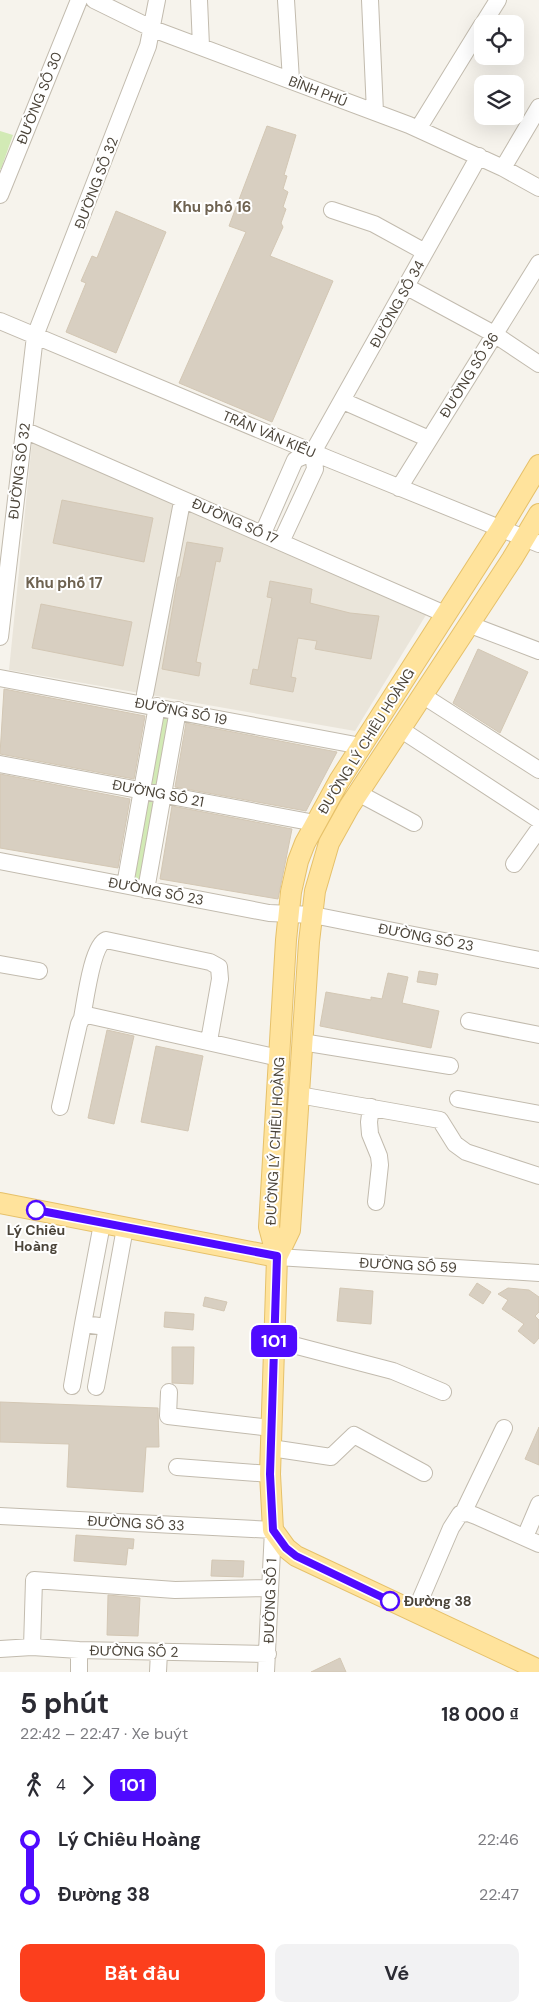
<!DOCTYPE html>
<html lang="vi">
<meta charset="utf-8">
<style>
:root{--surface:#fff;--page:#f2f2f3;--text:#2b2b33;--muted:#7c7c81;--accent:#fc3f1d}
body{margin:0;font-family:"DM Sans",sans-serif;background:var(--page);color:var(--text);height:100vh;display:flex;flex-direction:column;font-size:19px;white-space:nowrap}
*{box-sizing:border-box;margin:0}
p{font-size:16px;color:var(--muted)}
.icon{flex:none;width:28px;height:28px;fill:none;stroke:currentColor;stroke-width:2;stroke-linecap:round;stroke-linejoin:round}
.map{position:relative;height:1672px;overflow:hidden}
.drawer{display:flex;flex-direction:column;background:var(--surface);flex:1}
.drawer>*{flex:none}
.badge{padding:0 10px;border-radius:8px;font-size:18px;line-height:32px}
.buttons{position:absolute;left:474px;top:15px;display:grid;gap:10px}
.buttons a{display:grid;place-items:center;width:50px;height:50px;border-radius:10px;background:var(--surface);box-shadow:0 5px 20px #0002;font-size:25px}
.map>.badge{position:absolute;translate:-50% -50%;box-shadow:0 0 0 2px #fff}
.legs{display:flex;align-items:center;gap:8px;height:55px;padding:0 20px;font-size:16px}
.legs p{margin-inline-start:auto}
.summary{display:flex;align-items:center;justify-content:space-between;height:85px;padding:0 20px}
h1{font-size:28px;font-weight:700;line-height:38px}
.action{display:flex;gap:10px;margin-top:auto;padding:10px 20px}
.action a{flex:1;height:58px;border-radius:10px;background:var(--accent);color:#fff;font-size:20px;font-weight:700;line-height:58px;text-align:center}
.action a+a{background:var(--page);color:var(--text)}
ul{padding:0 20px;list-style:none}
li{display:flex;align-items:center;gap:18px;height:55px;font-size:19px}
li i{display:grid;place-items:center;width:8px;height:100%;margin:0 6px;background:currentColor}
li i::after{content:'';width:12px;height:12px;margin:-6px;border:4px solid;border-radius:50%;background:var(--surface)}
li p{margin-inline-start:auto}
li:first-child i{background:linear-gradient(#0000 50%,currentColor 0)}
li:last-child i{background:linear-gradient(currentColor 50%,#0000 0)}
.map>svg:first-child{display:block}
.residential{fill:#eae5da}
.green{fill:#d2eab5}
.building{fill:#d8cfc1;stroke:#d3c7b4}
.lines{fill:none;stroke-linecap:round;stroke-linejoin:round}
.minor-casing{stroke:#c2bbae;stroke-width:18}
.major-casing{stroke:#e6c16a;stroke-width:22}
.minor{stroke:#fff;stroke-width:16}
.major{stroke:#ffe39c;stroke-width:20}
.line-1-casing{stroke:#fff;stroke-width:11}
.line-1{stroke:#4f0aff;stroke-width:8}
.stop-1-dot{fill:#fff;stroke:#4f0aff;stroke-width:2.5}
.labels{text-anchor:middle;stroke-width:4;stroke-linejoin:round;paint-order:stroke}
.street-label{font-size:14px;fill:#4b4439;stroke:#fff}
.stop-label{font-size:14px;font-weight:bold;fill:#4b4439;stroke:#fff}
.neighbourhood-label{font-size:15px;font-weight:bold;fill:#6e6250;stroke:#fff}
</style>
<div class="map">
<svg width="539" height="1672" viewBox="0 0 539 1672">
<rect width="100%" height="100%" fill="#f6f3ec"/>
<path class="residential" d="M32 442 426 615 355 731 9 670Z"/>
<path class="green" d="M0 131 13 135 1 169H0Z
M161 711 174 714 160 789 147 787Z
M145 795 158 798 142 881 130 879Z"/>
<path class="building" d="M267 126 296 135 284 175 287 176 283 189 288 192 283 207 286 209 281 223 283 227 270 256 333 281 272 422 179 383 246 232 229 226Z
M116 211 166 232 116 353 66 332 86 283 81 281 92 256 97 258Z
M62 500 153 518 144 562 53 543Z
M187 542 223 548 220 562 216 561 196 662 201 663 199 676 162 669 178 577H180Z
M270 581 312 589 310 603 350 613 379 616 371 659 315 649 317 641 298 638 291 677 296 678 293 692 250 684 253 669 258 670 272 598 267 597Z
M41 604 132 622 123 666 32 648Z
M478 649 528 672 500 733 453 703Z
M4 689 145 716 134 779 0 754Z
M186 723 337 752 306 811 175 787Z
M0 774 130 799 118 868 0 848Z
M172 806 292 829 278 899 160 879Z
M419 971 438 974 436 985 417 982Z
M388 973 408 977 402 1003 439 1011 431 1048 320 1026 326 992 371 1000V997L382 999Z
M107 1030 134 1036 114 1124 88 1118Z
M156 1046 203 1056 188 1131 141 1122Z
M477 1283 491 1292 483 1304 469 1295Z
M340 1288 373 1291 371 1324 337 1321Z
M508 1288 529 1290 539 1297V1312L535 1316 539 1320V1338L534 1344 518 1331 524 1324 502 1309 508 1300 498 1294Z
M205 1297 227 1302 224 1311 203 1306Z
M165 1312 194 1314 193 1330 164 1327Z
M172 1347H194L193 1384 172 1383Z
M0 1402 158 1408 159 1447H146L143 1492 67 1487 69 1444 0 1442Z
M539 1427V1465L525 1459Z
M76 1535 134 1539 133 1549 128 1548 126 1565 74 1561Z
M212 1560 244 1561 243 1577 211 1576Z
M108 1595 140 1598 138 1636 107 1635Z
M340 1658 346 1672H311Z"/>
<g class="lines">
<g class="minor-casing">
<path id="minor" d="M94 0 153 29 409 125 503 168 539 188
M199 0 201 46
M286 0 291 80
M370 0 375 112
M483 24 498 0
M418 129 482 25
M503 168 539 107
M0 195 79 0
M332 210 374 224 425 252
M407 287 494 334 539 364
M0 321 329 459 539 544
M343 401 429 439
M24 430 445 614
M399 488 539 263
M263 533 295 460 313 452
M281 542 315 469 313 452 479 156
M468 624 539 651
M0 637 35 336 148 46 157 0
M0 678 361 746
M145 694 181 507
M422 695 539 770
M400 729 539 820
M0 764 315 823
M358 793 414 823
M0 861 269 913 313 915 539 960
M514 864 539 829
M125 885 157 706
M146 890 178 710
M0 964 39 971
M82 1018C85 1003 92 945 106 940L210 962 219 967 220 979 209 1041
M469 1021 539 1035
M302 1042 450 1066
M299 1095 440 1120 455 1144 466 1152 539 1176
M458 1099 539 1114
M60 1107 79 1024 82 1018 87 1015 279 1058
M371 1107 369 1122 370 1134 379 1156 380 1165 376 1202
M277 1257 539 1273
M83 1324 102 1224
M274 1340 393 1371 443 1392
M72 1386 83 1324 107 1327
M96 1387 125 1228
M169 1392 168 1416 271 1428
M271 1448 331 1457 354 1435 424 1473
M177 1467 270 1474
M463 1513 504 1428
M0 1516 273 1530 266 1672
M525 1537 539 1504
M415 1612 451 1528 460 1514 468 1513 476 1516 539 1544
M32 1647 34 1580 175 1590 270 1588
M0 1649 32 1647 79 1650 268 1654
M79 1672V1650
M158 1672 159 1652"/>
</g>
<g class="major-casing">
<path id="major" d="M539 465 500 530 339 781 305 843 298 861 291 892 286 940 269 1227 277 1257 270 1474 273 1530 286 1548 296 1556 539 1670
M0 1203 277 1257
M277 1257 290 1230 309 942 315 891 329 843 349 807 512 559 539 514"/>
</g>
<use href="#minor" class="minor"/>
<use href="#major" class="major"/>
</g>
<g class="lines">
<g class="line-1-casing">
<path id="line-1" d="M36 1210 277 1256 270 1474 273 1530 286 1548 296 1556 390 1601"/>
</g>
<use href="#line-1" class="line-1"/>
</g>
<g class="stop-1-dot">
<circle cx="36" cy="1210" r="9"/>
<circle cx="390" cy="1601" r="9"/>
</g>
<g class="labels">
<g class="street-label">
<text transform="translate(318 91) rotate(21)" y="5">BÌNH PHÚ</text>
<text transform="translate(39 98) rotate(-68)" y="5">ĐƯỜNG SỐ 30</text>
<text transform="translate(96 183) rotate(-69)" y="5">ĐƯỜNG SỐ 32</text>
<text transform="translate(397 304) rotate(-61)" y="5">ĐƯỜNG SỐ 34</text>
<text transform="translate(469 375) rotate(-58)" y="5">ĐƯỜNG SỐ 36</text>
<text transform="translate(269 434) rotate(23)" y="5">TRẦN VĂN KIỂU</text>
<text transform="translate(19 471) rotate(-83)" y="5">ĐƯỜNG SỐ 32</text>
<text transform="translate(235 521) rotate(24)" y="5">ĐƯỜNG SỐ 17</text>
<text transform="translate(181 711) rotate(11)" y="5">ĐƯỜNG SỐ 19</text>
<text transform="translate(366 741) rotate(-58)" y="5">ĐƯỜNG LÝ CHIÊU HOÀNG</text>
<text transform="translate(158 793) rotate(11)" y="5">ĐƯỜNG SỐ 21</text>
<text transform="translate(156 891) rotate(11)" y="5">ĐƯỜNG SỐ 23</text>
<text transform="translate(426 937) rotate(11)" y="5">ĐƯỜNG SỐ 23</text>
<text transform="translate(275 1141) rotate(-87)" y="5">ĐƯỜNG LÝ CHIÊU HOÀNG</text>
<text transform="translate(408 1265) rotate(3)" y="5">ĐƯỜNG SỐ 59</text>
<text transform="translate(136 1523) rotate(3)" y="5">ĐƯỜNG SỐ 33</text>
<text transform="translate(270 1601) rotate(-88)" y="5">ĐƯỜNG SỐ 1</text>
<text transform="translate(134 1651) rotate(1)" y="5">ĐƯỜNG SỐ 2</text>
</g>
<g class="stop-label">
<text x="36" y="1235">Lý Chiêu<tspan x="36" dy="16">Hoàng</tspan></text>
<text x="404" y="1606" text-anchor="start">Đường 38</text>
</g>
<g class="neighbourhood-label">
<text x="212" y="212">Khu phố 16</text>
<text x="64" y="588">Khu phố 17</text>
</g>
</g>
</svg>
<div class="buttons">
<a><svg class="icon" aria-label="locate" viewBox="0 0 24 24"><circle cx="12" cy="12" r="6"/><path d="M12 2v4M12 18v4M2 12h4M18 12h4"/></svg></a>
<a><svg class="icon" aria-label="layers" viewBox="0 0 24 24"><path d="M12 4l9 5-9 5-9-5zM3 14l9 5 9-5"/></svg></a>
</div>
<b class="badge" style="left:274px;top:1341px;background:#4f0aff;color:#fff">101</b>
</div>
<section class="drawer">
<div class="summary"><div><h1>5 phút</h1><p>22:42 – 22:47 · Xe buýt</p></div><b>18 000 ₫</b></div>
<div class="legs"><svg class="icon" aria-label="walk" viewBox="0 0 24 24"><circle cx="13" cy="4" r="2"/><path d="M13 8l-2 6 4 7M11 14l-3 7M7 12l3-4h3l4 4"/></svg>4<svg class="icon" aria-label="forward" viewBox="0 0 24 24"><path d="M9 5l7 7-7 7"/></svg><b class="badge" style="background:#4f0aff;color:#fff">101</b></div>
<ul>
<li><i style="color:#4f0aff"></i><b>Lý Chiêu Hoàng</b><p>22:46</p></li>
<li><i style="color:#4f0aff"></i><b>Đường 38</b><p>22:47</p></li>
</ul>
<div class="action"><a>Bắt đầu</a><a>Vé</a></div>
</section>
